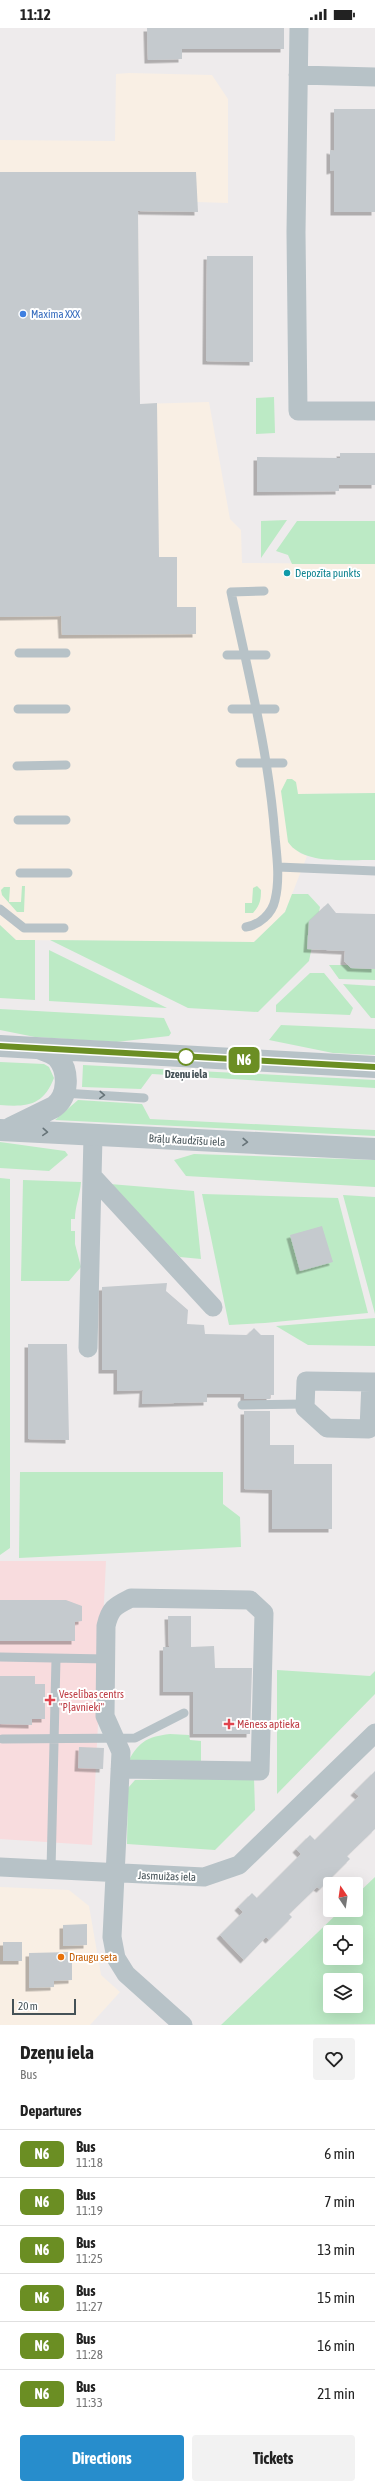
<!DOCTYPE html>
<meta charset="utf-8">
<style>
:root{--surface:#fff;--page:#f2f2f2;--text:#222;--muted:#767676;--line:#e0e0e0;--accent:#278dcc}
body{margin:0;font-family:"Asap Condensed",sans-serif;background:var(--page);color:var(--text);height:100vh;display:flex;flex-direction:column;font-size:15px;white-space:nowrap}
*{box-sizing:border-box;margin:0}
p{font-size:13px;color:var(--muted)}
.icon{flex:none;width:22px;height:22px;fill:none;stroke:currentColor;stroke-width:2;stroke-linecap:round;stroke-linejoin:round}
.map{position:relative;height:1997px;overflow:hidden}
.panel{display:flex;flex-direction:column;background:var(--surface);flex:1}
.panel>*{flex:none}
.badge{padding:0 8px;border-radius:6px;font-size:14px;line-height:26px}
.needle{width:26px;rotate:347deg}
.controls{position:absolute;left:323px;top:1849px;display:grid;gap:8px}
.controls a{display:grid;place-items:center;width:40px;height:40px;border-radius:4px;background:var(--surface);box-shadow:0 4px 16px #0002;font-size:20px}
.scale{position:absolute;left:12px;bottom:10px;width:64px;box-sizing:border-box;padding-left:4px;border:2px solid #455257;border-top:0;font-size:11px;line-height:14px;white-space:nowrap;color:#455257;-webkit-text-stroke:3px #fff;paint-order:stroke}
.map>.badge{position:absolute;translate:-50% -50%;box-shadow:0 0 0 2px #fff}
h2{padding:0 20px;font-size:15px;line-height:36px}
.round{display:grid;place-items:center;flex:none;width:42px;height:42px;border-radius:4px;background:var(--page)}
.headline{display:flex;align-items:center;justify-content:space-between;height:68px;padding:0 20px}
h1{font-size:19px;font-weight:700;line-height:30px}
.action{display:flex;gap:8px;margin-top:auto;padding:8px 20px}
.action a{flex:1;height:46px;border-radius:4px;background:var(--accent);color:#fff;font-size:16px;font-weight:700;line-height:46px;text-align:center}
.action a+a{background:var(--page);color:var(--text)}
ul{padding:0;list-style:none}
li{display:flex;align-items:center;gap:12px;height:48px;padding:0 20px;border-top:1px solid var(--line)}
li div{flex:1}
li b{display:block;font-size:15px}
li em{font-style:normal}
li .badge{min-width:44px;font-weight:700;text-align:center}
.status{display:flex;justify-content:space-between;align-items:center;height:28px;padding:0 20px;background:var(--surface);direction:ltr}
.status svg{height:11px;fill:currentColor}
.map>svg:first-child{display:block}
.commercial{fill:#f9efe4}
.medical{fill:#f8dcde}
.green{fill:#bceac5;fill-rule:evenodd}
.building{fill:#c5cace;filter:url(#shadow)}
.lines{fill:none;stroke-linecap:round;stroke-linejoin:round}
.service{stroke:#b7c2c7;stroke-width:9}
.minor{stroke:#b7c2c7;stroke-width:19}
.tertiary{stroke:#b7c2c7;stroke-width:22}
.oneway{stroke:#677479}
.line-casing{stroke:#fff;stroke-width:9}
.line{stroke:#6b8e23;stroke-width:6}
.shop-dot{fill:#3f7fe0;stroke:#fff;stroke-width:1.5}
.culture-dot{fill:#0f9aa8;stroke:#fff;stroke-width:1.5}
.stop-dot{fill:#fff;stroke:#6b8e23;stroke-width:2}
.health-dot{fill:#e0444e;stroke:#fff;stroke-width:1.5}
.food-dot{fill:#e8710a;stroke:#fff;stroke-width:1.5}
.labels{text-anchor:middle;stroke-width:4;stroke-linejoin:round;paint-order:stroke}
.shop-label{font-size:11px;fill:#366cbe;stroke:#fff;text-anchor:start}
.culture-label{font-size:11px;fill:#0d838f;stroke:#fff;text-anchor:start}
.stop-label{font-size:11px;font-weight:bold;fill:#455257;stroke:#fff}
.street-label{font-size:11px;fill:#455257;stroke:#fff}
.health-label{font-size:11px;fill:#be3a42;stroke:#fff;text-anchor:start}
.food-label{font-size:11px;fill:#c56008;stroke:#fff;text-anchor:start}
</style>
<div class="status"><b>11:12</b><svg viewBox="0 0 49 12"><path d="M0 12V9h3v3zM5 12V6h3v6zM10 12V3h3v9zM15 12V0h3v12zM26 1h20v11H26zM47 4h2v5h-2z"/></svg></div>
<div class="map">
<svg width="375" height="1997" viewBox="0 0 375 1997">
<defs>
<filter id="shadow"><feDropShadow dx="-3.5" dy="3.5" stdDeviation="0" flood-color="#0004"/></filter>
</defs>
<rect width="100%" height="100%" fill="#eeebec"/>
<path class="commercial" d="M129 45 212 47 228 71V175L197 174 198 184 138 183 140 376 209 374 230 491 241 502 242 535 375 536V765L298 766 296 754 299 825 307 828 285 884 254 914 16 912 0 897V112L115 113 116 46Z
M0 1859 69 1862 89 1878 101 1947 120 1964 90 1997H0Z"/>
<path class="medical" d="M0 1533H106L92 1817 0 1811Z"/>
<path class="green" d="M274 369 275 405 256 406V370Z
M287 492 261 530V493Z
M297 493H375V536H292L288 527 276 523Z
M287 751H292L296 754 298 766 375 765V832C349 831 304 838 288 814L281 763Z
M22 858H25L24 884H17L2 867 1 862 4 859H10L9 874H21Z
M257 858 261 862C261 872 260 877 253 885H245V875H252L253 860Z
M292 866H308L320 879 309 933 258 984 188 980 50 912 254 914 285 884Z
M0 897 16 912H35V972L0 970Z
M49 922 167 980 49 973Z
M329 937H348L351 940 375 941V952L339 951Z
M310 945H324L353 980 350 987 276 984V977Z
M343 956 375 958V990H371Z
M0 981 164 990 171 1005 169 1008 116 1014 35 1009 0 1002Z
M281 997 375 1001V1027L333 1025 269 1012Z
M0 1034 44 1036 49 1039 54 1050C43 1078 27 1079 0 1077Z
M83 1037 375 1052V1060L152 1046 141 1061 82 1059Z
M78 1072 142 1076 150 1091 375 1102V1108L55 1092Z
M0 1114 65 1123 68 1127 49 1143 0 1140Z
M194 1126 375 1132V1159L186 1148 174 1132Z
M0 1150 10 1151V1520L0 1527Z
M23 1152 81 1154C80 1168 75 1178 75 1191H71V1203H75V1216L81 1239 69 1253H21Z
M110 1156 194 1163 201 1231 180 1229Z
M202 1166 338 1170 368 1285 265 1295 229 1297Z
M343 1167 375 1169V1286Z
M375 1290V1318L308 1317 276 1298Z
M20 1444H223V1476L240 1489 241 1519 19 1530Z
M277 1642 370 1648 375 1643V1666L277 1766Z
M170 1706 189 1707 190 1712 201 1713V1737L127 1736C138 1714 146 1709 170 1706Z
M254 1750 255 1782 215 1822 127 1816 128 1760 135 1752Z
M375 1849V1996L221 1997 341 1882H356V1867ZM330 1904H356V1930H330ZM330 1952H356V1978H330Z"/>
<path class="building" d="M147 0H284V21H182V31L148 32Z
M334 81H375V184H334V142L330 143V122L334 123Z
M0 144H196L198 184 138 183 140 376 157 375 159 529H177V579H196V606L62 607 61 588 0 589Z
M207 228H253V334L206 333Z
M340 425H375V457H339V463L257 464V429L340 430Z
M328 875 336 885 375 886V941L351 940 344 933 345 923 307 921 309 893Z
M322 1198 333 1234 300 1243 290 1207Z
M167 1255 166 1263 188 1282 187 1296 204 1297 205 1306 247 1307 254 1300 261 1307H274V1367H270V1371H244V1366H207V1374L142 1376 143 1362 117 1363V1342H102V1259Z
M28 1316H67L69 1412 28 1411Z
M244 1383H270V1417H294V1436H332V1501H272V1462L244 1461Z
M0 1572H66L82 1578V1593L75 1594V1613H0Z
M168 1588H191V1619L214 1618 215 1640H252L250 1706H193V1664H163V1619H169Z
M0 1648H35V1656H45V1691H32V1697L0 1696Z
M79 1719 104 1720 103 1741 78 1740Z
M375 1743V1801L347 1828 350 1831 320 1861 317 1859 289 1886 292 1889 269 1912 266 1909 244 1932 220 1907 243 1884 238 1879 252 1865 257 1870 301 1826 296 1821 310 1807 315 1812 359 1768 354 1764Z
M87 1896V1917L63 1918V1897Z
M3 1914H22V1933H3Z
M72 1924V1952L54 1953V1959L29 1960V1925Z"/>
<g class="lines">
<path class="service" d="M19 625H66
M227 627H266
M18 681H66
M232 681H275
M240 735H283
M17 738 66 737
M18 792H66
M278 839 375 843
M20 845H68
M0 881 24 900H64
M246 899C259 897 272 886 275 872 280 852 277 829 275 809 269 726 248 644 231 564L264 563
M63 1065 144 1070
M242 1377 305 1376
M0 1629 106 1631
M2 1711 135 1710 184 1685
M51 1842 56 1631"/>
<path class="minor" d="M299 0 296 204 298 383H375
M298 47 375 49
M93 1149 213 1279
M88 1320 93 1108
M371 1354 369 1401 327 1400 305 1380 306 1353 371 1354H375
M120 1741 260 1743 264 1585 250 1572 131 1570C115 1578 110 1580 106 1598L105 1688 121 1724 112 1909 116 1930 126 1946 183 1997
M0 1839 204 1849 239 1837 375 1705"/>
<path class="tertiary" d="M0 1018 375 1039
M11 1100 54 1079C69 1068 69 1043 58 1030 54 1025 47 1023 41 1021
M0 1102 375 1121"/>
</g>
<defs><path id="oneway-chevron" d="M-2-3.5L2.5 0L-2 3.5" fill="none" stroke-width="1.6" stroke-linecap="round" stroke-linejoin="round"/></defs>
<g class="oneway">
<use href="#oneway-chevron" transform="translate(102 1067) rotate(3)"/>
<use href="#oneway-chevron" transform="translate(45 1104) rotate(4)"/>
<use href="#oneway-chevron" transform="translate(245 1114) rotate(3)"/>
</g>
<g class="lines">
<g class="line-casing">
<path id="line" d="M0 1018 375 1039"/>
</g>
<use href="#line" class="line"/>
</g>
<circle class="shop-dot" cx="23" cy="286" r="4"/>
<circle class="culture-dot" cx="287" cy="545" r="4"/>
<circle class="stop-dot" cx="186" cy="1029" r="8"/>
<g class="health-dot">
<path d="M48 1666h4v4h4v4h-4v4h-4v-4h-4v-4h4z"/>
<path d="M227 1690h4v4h4v4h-4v4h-4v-4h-4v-4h4z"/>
</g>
<circle class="food-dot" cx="61" cy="1929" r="4"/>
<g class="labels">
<g class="shop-label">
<text x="31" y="290">Maxima XXX</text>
</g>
<g class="culture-label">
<text x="295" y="549">Depozīta punkts</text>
</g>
<g class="stop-label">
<text x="186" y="1050">Dzeņu iela</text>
</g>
<g class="street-label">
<text transform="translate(187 1112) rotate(3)" y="4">Brāļu Kaudzīšu iela</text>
<text transform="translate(167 1848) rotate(2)" y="4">Jasmuižas iela</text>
</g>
<g class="health-label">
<text x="59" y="1670">Veselības centrs<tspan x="59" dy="13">"Pļavnieki"</tspan></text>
<text x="237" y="1700">Mēness aptieka</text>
</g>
<g class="food-label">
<text x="69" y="1933">Draugu seta</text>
</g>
</g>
</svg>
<div class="controls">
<a><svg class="needle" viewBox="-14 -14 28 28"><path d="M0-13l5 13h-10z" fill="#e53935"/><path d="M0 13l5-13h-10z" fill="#767676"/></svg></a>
<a><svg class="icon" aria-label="locate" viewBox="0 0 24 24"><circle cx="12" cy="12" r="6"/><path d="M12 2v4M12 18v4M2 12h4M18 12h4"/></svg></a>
<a><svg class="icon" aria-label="layers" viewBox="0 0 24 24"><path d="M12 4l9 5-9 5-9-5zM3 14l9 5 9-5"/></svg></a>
</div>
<div class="scale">20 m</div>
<b class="badge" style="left:244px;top:1032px;background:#6b8e23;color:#fff">N6</b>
</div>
<section class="panel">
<div class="headline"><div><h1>Dzeņu iela</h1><p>Bus</p></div><a class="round"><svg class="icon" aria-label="heart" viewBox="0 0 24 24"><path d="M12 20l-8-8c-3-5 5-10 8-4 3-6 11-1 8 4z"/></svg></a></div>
<h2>Departures</h2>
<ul>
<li><span class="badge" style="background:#6b8e23;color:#fff">N6</span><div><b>Bus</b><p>11:18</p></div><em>6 min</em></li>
<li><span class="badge" style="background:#6b8e23;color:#fff">N6</span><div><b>Bus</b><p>11:19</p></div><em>7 min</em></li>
<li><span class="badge" style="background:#6b8e23;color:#fff">N6</span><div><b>Bus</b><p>11:25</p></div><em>13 min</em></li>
<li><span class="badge" style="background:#6b8e23;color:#fff">N6</span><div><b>Bus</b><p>11:27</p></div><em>15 min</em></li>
<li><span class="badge" style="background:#6b8e23;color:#fff">N6</span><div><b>Bus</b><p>11:28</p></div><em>16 min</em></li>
<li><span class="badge" style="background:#6b8e23;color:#fff">N6</span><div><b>Bus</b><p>11:33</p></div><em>21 min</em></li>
</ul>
<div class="action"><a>Directions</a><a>Tickets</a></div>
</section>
